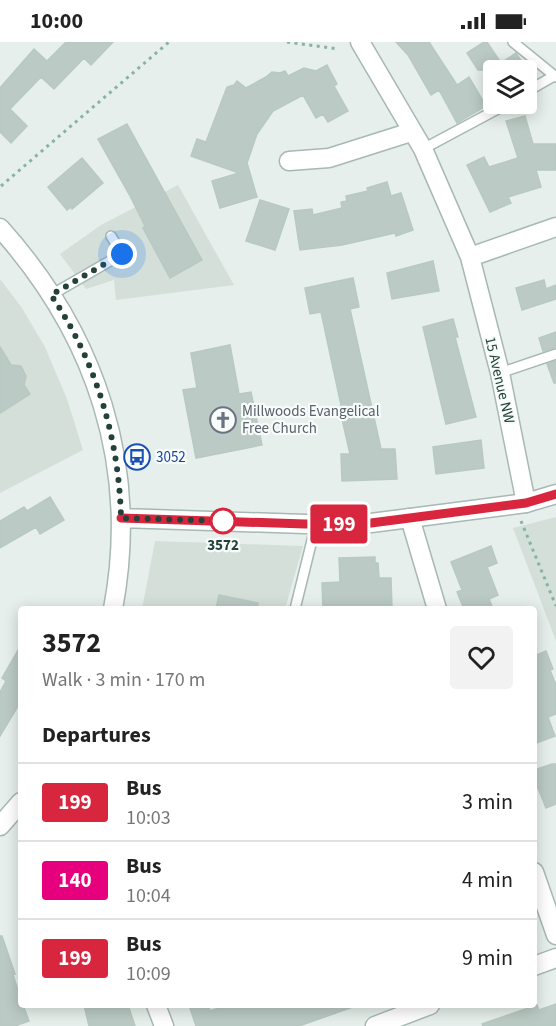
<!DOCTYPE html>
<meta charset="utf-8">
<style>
:root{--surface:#fff;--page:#f2f2f2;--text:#222;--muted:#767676;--line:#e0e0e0}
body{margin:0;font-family:"Source Sans 3",sans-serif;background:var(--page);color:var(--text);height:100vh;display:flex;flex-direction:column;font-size:22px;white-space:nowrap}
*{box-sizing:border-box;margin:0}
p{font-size:20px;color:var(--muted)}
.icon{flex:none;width:33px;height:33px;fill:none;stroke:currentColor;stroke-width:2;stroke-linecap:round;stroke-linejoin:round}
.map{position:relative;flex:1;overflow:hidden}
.side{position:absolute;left:18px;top:564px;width:519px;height:402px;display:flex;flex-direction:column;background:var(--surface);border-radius:6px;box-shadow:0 3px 15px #0003}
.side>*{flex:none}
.badge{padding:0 12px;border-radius:4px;font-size:21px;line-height:39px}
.controls{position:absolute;left:483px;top:18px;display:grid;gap:12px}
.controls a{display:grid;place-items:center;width:54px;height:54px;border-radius:6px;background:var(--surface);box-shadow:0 3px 15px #0003;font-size:30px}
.you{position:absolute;width:30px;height:30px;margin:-15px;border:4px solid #fff;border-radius:50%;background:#1a73e8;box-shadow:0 0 0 9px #1a73e833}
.map>.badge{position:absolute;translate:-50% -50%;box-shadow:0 0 0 3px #fff}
h2{padding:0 24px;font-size:22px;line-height:54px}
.round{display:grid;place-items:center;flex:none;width:63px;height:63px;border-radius:6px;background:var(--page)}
.head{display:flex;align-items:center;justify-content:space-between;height:102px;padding:0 24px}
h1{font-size:28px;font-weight:700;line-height:45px}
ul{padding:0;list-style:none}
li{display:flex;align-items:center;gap:18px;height:78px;padding:0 24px;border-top:2px solid var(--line)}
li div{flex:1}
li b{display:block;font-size:22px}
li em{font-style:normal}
li .badge{min-width:66px;font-weight:700;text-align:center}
.status{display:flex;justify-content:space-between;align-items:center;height:42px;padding:0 30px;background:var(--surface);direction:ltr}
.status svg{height:16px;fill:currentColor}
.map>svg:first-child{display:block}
.built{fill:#d4dfda}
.building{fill:#bbcac4;stroke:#b8c9c2;stroke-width:1.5}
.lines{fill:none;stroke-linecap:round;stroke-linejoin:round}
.service-casing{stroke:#a8b8b2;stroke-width:12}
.minor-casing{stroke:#a8b8b2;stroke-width:21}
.tertiary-casing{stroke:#a8b8b2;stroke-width:21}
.path{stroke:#86b3a5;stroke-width:3;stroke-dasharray:3 4.5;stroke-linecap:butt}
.service{stroke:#fff;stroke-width:9}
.minor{stroke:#fff;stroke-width:18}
.tertiary{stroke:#fff;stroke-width:18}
.line-casing{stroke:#fff;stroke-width:14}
.line{stroke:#d7263d;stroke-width:9}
.walk{stroke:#24423a;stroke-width:6;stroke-dasharray:0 10.8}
.stop-dot{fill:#fff;stroke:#d7263d;stroke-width:3}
.labels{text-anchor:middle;stroke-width:4.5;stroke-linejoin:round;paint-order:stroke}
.street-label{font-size:15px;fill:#24423a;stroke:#f7fbf9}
.worship-label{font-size:15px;fill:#5b616d;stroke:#f7fbf9;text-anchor:start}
.transit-label{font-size:15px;fill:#164399;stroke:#f7fbf9;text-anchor:start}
.stop-label{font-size:15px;font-weight:bold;fill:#24423a;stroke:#f7fbf9}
</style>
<div class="status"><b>10:00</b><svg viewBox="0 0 49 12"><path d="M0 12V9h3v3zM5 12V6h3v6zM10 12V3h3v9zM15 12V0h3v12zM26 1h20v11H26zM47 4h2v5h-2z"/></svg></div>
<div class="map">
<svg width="556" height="984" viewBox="0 0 556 984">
<rect width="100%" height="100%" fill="#e6efeb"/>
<path class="built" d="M178 143 234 243 116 258 114 238 86 247 60 212 101 183Z
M0 237 22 266 45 305 67 357 83 408 0 451Z
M556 475V599L513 486Z
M155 499 303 504 285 567H142Z"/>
<path class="building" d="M66 0H113L91 23 84 16 54 47 41 35 10 67 27 84 11 101 0 90V46L34 7 47 19Z
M396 0H429L457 43 469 35 486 64 457 81 439 48 431 53 408 13Z
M484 0H487L501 21 516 11 528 29 478 28 467 11Z
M327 23 337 42 334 44 348 69 328 80 323 72 316 76 303 53 273 69 257 92 247 121 257 155 220 166 212 139 239 131 191 114 197 97 206 100 227 45 234 43 237 39 246 46 266 35 272 30 280 31 285 29 288 34 304 26 316 29Z
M525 74 533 102H556V128H536L541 145 508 155 511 161 490 170 467 123 484 115 489 125 518 116 506 79Z
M127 82 202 218 170 236 143 186 145 184 130 154 98 97Z
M82 116 103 141 72 167 71 165 67 168 48 145Z
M387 140 391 154 401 151 413 188 396 194 395 191 342 203 300 208 294 169 312 167 313 173 342 166 341 160 347 159 346 154 368 149 367 146Z
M260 158 289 167 275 208 246 199Z
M433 219 439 249 392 257 387 231Z
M353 236 359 265 350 267 381 407H395L397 437 342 439 341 412H350L342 377H344L321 270 310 272 305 246Z
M544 238 546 247 556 243V257L522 268 516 246Z
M453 277 458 295H455L476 375 446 382 423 285Z
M556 290V305L543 309 539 296Z
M230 303 239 352 251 350 262 403 196 416 183 348 197 346 191 311Z
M0 305 11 323 21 324 26 334 24 343 30 352 0 371Z
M556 319V341H554L547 322Z
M481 398 484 426 436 432 433 405Z
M50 455 64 478 40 492 36 485 0 506V479L24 465 27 469Z
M491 504 497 521 487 525 498 553 489 557 493 567H464L457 550 462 548 451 520Z
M375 515V521H378L379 536H391L392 567H323L322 541 340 540 339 516Z
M219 553 258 561 257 567H216Z
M21 603V659L0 694V650L6 639 2 636Z
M546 609 553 627 550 628 556 643V672L548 675 555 694 534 702V614Z
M552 722H556V762L546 766 534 736V728Z
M0 894H2L15 932 13 933 21 957V963H23L29 979 15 984H0Z
M556 962V984H483L482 982 537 963 539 968Z
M84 963H128L135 984H89Z
M189 963H208L210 969 227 963H353V965L299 984H196Z"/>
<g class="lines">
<g class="service-casing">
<path id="service" d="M513 0 556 35
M526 50 554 34
M423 107 507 62
M51 253 122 212 111 194
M500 331 556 312
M295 567 316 482"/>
</g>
<g class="minor-casing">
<path id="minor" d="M360 0 423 107 470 215 500 331 526 461
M289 119 329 116 411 90
M470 215 556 185
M410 476 437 567
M534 830 556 893
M534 924 556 916
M156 963 164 984
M375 984 430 963"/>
</g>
<g class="tertiary-casing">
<path id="tertiary" d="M0 186C96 293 140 424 113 567
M121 476 305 482 371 481 526 461 556 452
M0 784 21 760"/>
</g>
<path class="path" d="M287 0 339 7
M1 144 169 0
M521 479 556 564"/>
<use href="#service" class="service"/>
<use href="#minor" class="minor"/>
<use href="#tertiary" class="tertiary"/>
</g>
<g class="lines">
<g class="line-casing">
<path id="line" d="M121 476 305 482 371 481 526 461 556 452"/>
</g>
<use href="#line" class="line"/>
<path class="walk" d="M122 212 51 253C96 319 119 396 121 476L223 479"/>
</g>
<defs>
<g id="church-ring" transform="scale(1.35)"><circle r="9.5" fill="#f7fbf9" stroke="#6b7280" stroke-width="1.5"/><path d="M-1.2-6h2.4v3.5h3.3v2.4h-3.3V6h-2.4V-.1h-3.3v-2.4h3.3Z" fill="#6b7280"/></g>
<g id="bus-ring" transform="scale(1.35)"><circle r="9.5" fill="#f7fbf9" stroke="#1a4fb4" stroke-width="1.5"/><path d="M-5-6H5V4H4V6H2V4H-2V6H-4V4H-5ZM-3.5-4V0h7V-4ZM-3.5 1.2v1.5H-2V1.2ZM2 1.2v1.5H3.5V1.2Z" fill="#1a4fb4"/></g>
</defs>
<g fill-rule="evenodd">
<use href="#church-ring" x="223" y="378"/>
<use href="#bus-ring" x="137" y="415"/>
</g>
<circle class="stop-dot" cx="223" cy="479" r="12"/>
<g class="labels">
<g class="street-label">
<text transform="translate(500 338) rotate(77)" y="5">15 Avenue NW</text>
</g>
<g class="worship-label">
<text x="242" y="374">Millwoods Evangelical<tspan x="242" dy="17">Free Church</tspan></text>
</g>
<g class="transit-label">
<text x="156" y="420">3052</text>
</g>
<g class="stop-label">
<text x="223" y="508">3572</text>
</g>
</g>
</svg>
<div class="controls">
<a><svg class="icon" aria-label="layers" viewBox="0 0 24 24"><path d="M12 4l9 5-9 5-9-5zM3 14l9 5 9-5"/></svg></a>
</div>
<div class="you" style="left:122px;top:212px"></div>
<b class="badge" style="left:339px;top:482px;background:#d7263d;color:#fff">199</b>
<section class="side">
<div class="head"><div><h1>3572</h1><p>Walk · 3 min · 170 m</p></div><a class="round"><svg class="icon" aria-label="heart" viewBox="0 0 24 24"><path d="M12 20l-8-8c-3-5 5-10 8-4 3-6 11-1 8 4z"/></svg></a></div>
<h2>Departures</h2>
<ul>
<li><span class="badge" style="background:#d7263d;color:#fff">199</span><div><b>Bus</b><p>10:03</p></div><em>3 min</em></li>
<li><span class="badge" style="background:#e6007e;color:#fff">140</span><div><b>Bus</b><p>10:04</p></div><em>4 min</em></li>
<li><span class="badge" style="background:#d7263d;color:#fff">199</span><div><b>Bus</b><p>10:09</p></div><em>9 min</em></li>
</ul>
</section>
</div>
